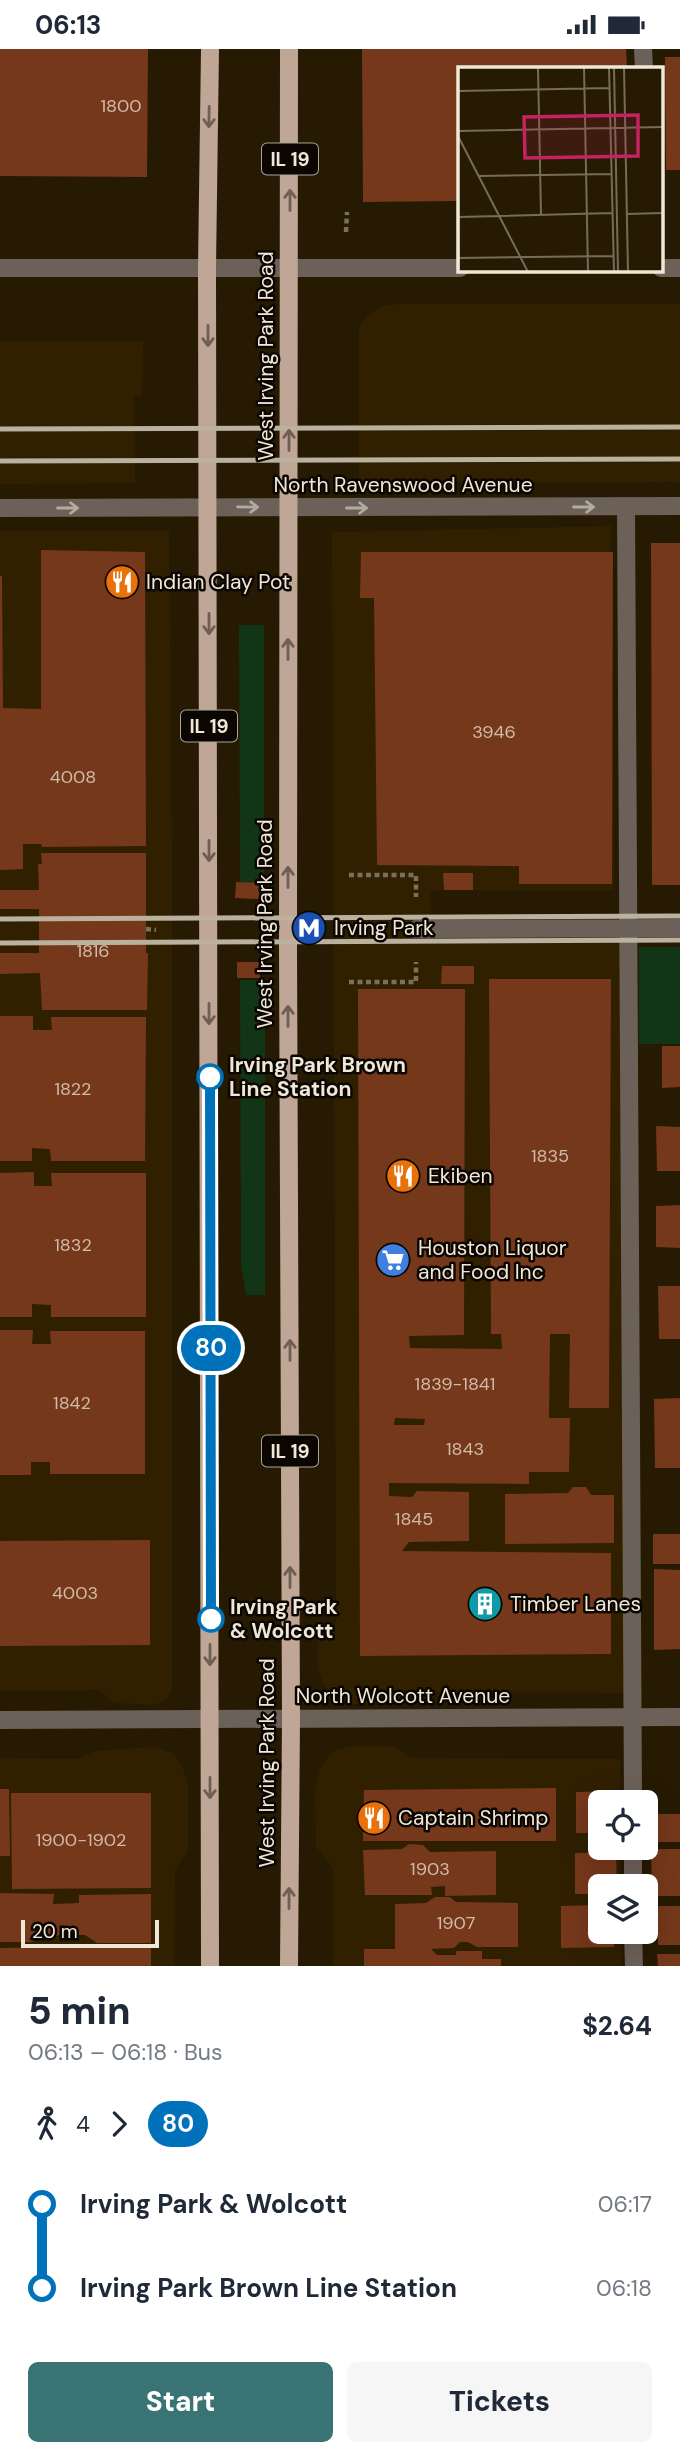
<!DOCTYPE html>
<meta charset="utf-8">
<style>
:root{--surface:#fff;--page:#f6f6f7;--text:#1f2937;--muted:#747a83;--accent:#397374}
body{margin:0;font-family:"DM Sans",sans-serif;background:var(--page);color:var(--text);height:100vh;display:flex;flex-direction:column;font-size:26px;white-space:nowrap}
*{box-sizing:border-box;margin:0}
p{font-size:23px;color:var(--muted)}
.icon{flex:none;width:38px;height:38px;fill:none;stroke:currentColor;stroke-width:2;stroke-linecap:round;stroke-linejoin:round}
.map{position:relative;height:1917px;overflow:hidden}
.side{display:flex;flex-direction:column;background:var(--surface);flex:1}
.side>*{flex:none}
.badge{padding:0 14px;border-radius:23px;font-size:24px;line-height:46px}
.buttons{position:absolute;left:588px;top:1741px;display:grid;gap:14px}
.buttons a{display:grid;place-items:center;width:70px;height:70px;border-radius:10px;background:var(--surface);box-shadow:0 7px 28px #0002;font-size:35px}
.scale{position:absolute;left:21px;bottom:18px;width:138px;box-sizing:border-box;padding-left:7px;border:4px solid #efe7d8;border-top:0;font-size:19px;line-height:24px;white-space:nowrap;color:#efe7d8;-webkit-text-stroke:5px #0b0601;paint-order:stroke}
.map>.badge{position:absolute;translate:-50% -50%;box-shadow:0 0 0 4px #fff}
.legs{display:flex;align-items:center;gap:10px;height:77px;padding:0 28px;font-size:23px}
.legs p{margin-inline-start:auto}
.overview{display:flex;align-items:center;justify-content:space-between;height:119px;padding:0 28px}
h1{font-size:38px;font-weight:800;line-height:52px}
.cta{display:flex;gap:14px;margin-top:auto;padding:14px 28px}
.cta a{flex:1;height:80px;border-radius:10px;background:var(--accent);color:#fff;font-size:28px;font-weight:800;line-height:80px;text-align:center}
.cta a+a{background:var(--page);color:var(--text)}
ul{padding:0 28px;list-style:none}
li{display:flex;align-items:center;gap:24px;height:84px;font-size:26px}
li i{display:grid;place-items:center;width:10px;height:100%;margin:0 9px;background:currentColor}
li i::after{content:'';width:18px;height:18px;margin:-9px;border:5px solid;border-radius:50%;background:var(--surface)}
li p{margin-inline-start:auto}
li:first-child i{background:linear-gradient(#0000 50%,currentColor 0)}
li:last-child i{background:linear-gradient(currentColor 50%,#0000 0)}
.status{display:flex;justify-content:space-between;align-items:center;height:49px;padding:0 35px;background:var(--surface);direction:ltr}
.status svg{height:19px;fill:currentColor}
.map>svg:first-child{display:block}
.built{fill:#302000}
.green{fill:#113516}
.building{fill:#75381b;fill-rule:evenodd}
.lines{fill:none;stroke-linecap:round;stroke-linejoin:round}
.path{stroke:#7a6f5b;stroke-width:4.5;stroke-dasharray:5 3.5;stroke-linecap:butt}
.service{stroke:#6c6159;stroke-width:18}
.minor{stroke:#6c6159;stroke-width:18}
.primary{stroke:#bfa696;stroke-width:18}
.rail{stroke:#bab19f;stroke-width:5}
.oneway{stroke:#6e5e53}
.oneway2{stroke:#b4ab9f}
.line-1-casing{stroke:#fff;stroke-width:16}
.line-1{stroke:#0072bc;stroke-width:10}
.stop-1-dot{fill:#fff;stroke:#0072bc;stroke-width:3.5}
.labels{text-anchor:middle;stroke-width:5;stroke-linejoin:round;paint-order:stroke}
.number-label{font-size:18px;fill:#d0bba9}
.shield{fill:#0b0601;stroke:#aba498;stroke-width:2}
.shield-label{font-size:19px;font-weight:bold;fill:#efe7d8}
.street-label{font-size:21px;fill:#efe7d8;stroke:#0b0601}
.poi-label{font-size:21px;fill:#efe7d8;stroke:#0b0601;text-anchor:start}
.stop-label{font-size:21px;font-weight:bold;fill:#efe7d8;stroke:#0b0601;text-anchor:start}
.inset-road{fill:none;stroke:#766c58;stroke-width:2}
.view{fill:#c42261;fill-opacity:0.15;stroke:#c42261;stroke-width:3.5}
.inset-edge{fill:none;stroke:#efe7d8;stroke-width:3.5}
</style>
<div class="status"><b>06:13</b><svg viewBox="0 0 49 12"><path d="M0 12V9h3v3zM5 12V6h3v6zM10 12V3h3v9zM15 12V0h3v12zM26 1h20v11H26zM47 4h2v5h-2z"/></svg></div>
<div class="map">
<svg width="680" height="1917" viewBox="0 0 680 1917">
<rect width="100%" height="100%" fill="#261a02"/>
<path class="built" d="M396 255H680V433L359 434V278L369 265 382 257Z
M0 292H143L142 346 134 347 135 434 0 435Z
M611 477 614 841H430L431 879 628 880 632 1644 405 1643 395 1655H351L337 1648 323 1635 318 1618V1592L336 1574 332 483Z
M0 482H169L172 803V1641L165 1652 153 1656 115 1654 98 1641 0 1642Z
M351 1697H395L412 1709 620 1710V1753L600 1754V1799H620L621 1837 600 1838V1883H621V1917H333V1819L316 1798 315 1744 320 1719 334 1702Z
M154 1698 172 1704 183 1719 188 1735V1802L175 1821 174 1917H0V1709L77 1710 96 1702Z"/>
<path class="green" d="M239 576H264V834H240Z
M639 898H680V995H639Z
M240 931H265V1246H246L241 1215Z"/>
<path class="building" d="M0 0H148L147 128 0 127Z
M362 0H626L627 19H460V152L363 153Z
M665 8H680V121H666Z
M651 494H680V836H652Z
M41 501 145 503 146 797 42 798 41 795H23V820L0 821V527H2L3 659 41 660Z
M361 503H613L612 835H519V817L377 816 374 549H360Z
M41 804H146V904H148L147 961H42L40 924 0 925V904H39V860H0V841H39L38 815H42Z
M443 824H473V841H444Z
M236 833 259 834V850L235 849Z
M237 913H260V929H237Z
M442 917H474V935H441Z
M489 930H611L609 1359H569L570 1285H550L549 1369H570L569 1423H529V1435L389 1434V1447L412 1448 417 1442 469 1443V1492L409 1493 402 1502 611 1504V1605L360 1607 358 940H465L464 1286 409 1287 410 1299 502 1300 501 1285H491ZM395 1369 425 1370 424 1376H394Z
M0 967H33V981H52L51 968H146L145 1112H51L50 1100 32 1099V1112H0Z
M662 997H680V1038L662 1039Z
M656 1077 680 1078V1122H657Z
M34 1123V1137H52L51 1124H146V1268H51V1256L32 1255V1268H0V1124Z
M680 1156V1199L656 1198V1157Z
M658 1237H680V1290H659Z
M0 1281H33L32 1295H51L50 1282H145V1425H50V1413H31V1426H0Z
M680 1349V1419H655L654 1350Z
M573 1438H586L591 1446H614V1494L505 1495V1445L568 1444Z
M653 1485H680V1515H653Z
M150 1491V1596L0 1597V1492Z
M654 1520 680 1521V1600L654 1601Z
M556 1739V1792H363L364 1741Z
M0 1740H9L10 1807H0Z
M617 1742V1754H600V1784H576V1743Z
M11 1744H151V1839L12 1840Z
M652 1765H680V1793H652Z
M409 1795 423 1796 430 1803 496 1802V1846L445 1847V1837L431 1838 432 1846H365L363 1801 402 1800Z
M651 1800H680V1847H652Z
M616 1803 617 1838H600V1845H575V1804Z
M0 1844 54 1845 53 1855 79 1854V1846L151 1845V1894H97L85 1886 61 1885 54 1888 34 1889 33 1893H0Z
M435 1848H450L456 1853 518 1854V1898H477L468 1893H460L454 1899 431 1900 437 1906H456V1902H482V1910H501V1917H364V1900H395V1855L426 1854Z
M600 1856V1883H614V1898L561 1899V1857Z
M658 1857H680V1896H658Z
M151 1897V1917H0V1899Z
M657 1905H680V1917H658Z"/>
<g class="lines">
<path class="path" d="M346 183 347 163
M349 826H416V848
M146 880 156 881
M349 933H416V913"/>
<path class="service" d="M643 0 644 19
M626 457 633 1754
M416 880 680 879
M633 1799V1838
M633 1883 634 1917"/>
<path class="minor" d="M0 219H460
M661 219H680
M0 459 680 457
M0 1671 680 1668"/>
<path class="primary" d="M210 0 207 219 210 1917
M289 1917 291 1670 288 896 289 0"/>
<path class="rail" d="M0 380 680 378
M0 412 680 410
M0 870 680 867
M0 894 680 891"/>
</g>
<defs><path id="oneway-shaft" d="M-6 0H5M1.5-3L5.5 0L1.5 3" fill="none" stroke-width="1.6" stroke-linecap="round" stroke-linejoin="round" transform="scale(1.75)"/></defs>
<g class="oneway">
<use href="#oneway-shaft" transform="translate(209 68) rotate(91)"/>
<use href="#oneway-shaft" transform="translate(290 151) rotate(-90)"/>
<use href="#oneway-shaft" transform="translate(208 287) rotate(90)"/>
<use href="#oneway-shaft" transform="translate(289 391) rotate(-90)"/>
<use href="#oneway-shaft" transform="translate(209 575) rotate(90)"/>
<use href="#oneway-shaft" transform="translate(288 600) rotate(-90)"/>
<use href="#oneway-shaft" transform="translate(209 802) rotate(90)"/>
<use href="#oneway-shaft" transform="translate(288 828) rotate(-90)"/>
<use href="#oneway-shaft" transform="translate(209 965) rotate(90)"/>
<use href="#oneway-shaft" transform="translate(288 967) rotate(-90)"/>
<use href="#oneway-shaft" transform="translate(290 1301) rotate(-90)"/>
<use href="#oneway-shaft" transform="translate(290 1528) rotate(-90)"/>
<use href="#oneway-shaft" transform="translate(210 1606) rotate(90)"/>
<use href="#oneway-shaft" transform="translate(210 1739) rotate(90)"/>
<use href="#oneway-shaft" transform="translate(289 1849) rotate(-90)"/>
</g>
<g class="oneway2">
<use href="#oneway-shaft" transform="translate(248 458) rotate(1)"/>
<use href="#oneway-shaft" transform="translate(584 458)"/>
<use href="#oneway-shaft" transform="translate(68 459)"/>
<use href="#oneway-shaft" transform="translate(357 459)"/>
</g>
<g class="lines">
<g class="line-1-casing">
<path id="line-1" d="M210 1028 211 1570"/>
</g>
<use href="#line-1" class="line-1"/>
</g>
<defs>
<g id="restaurant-disc" transform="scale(1.75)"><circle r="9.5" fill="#e8710a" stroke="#0b0601"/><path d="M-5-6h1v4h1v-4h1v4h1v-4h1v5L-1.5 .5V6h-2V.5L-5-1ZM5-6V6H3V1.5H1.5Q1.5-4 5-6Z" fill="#fff"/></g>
<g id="metro-disc" transform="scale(1.75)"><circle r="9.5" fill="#1a4fb4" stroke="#0b0601"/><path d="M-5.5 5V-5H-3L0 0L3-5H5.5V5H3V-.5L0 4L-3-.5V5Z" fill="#fff"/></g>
<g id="supermarket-disc" transform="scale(1.75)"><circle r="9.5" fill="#3f7fe0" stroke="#0b0601"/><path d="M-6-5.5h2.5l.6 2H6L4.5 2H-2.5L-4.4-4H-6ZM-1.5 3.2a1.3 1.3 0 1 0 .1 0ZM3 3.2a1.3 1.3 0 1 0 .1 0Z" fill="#fff"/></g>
<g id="building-disc" transform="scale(1.75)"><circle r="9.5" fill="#0f9aa8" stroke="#0b0601"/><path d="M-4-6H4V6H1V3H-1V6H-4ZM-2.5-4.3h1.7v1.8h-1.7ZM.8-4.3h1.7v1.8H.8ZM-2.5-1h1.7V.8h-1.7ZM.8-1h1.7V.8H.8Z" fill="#fff"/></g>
</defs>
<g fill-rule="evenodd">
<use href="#restaurant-disc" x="122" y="533"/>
<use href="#metro-disc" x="309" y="879"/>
<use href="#restaurant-disc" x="403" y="1127"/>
<use href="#supermarket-disc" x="393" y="1211"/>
<use href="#building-disc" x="485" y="1555"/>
<use href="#restaurant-disc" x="374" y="1769"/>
</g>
<g class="stop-1-dot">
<circle cx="210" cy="1028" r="12"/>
<circle cx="211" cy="1570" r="12"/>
</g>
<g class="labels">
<g class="number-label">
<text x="121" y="63">1800</text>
<text x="494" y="689">3946</text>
<text x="73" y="734">4008</text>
<text x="93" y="908">1816</text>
<text x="73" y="1046">1822</text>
<text x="550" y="1113">1835</text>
<text x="73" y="1202">1832</text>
<text x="455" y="1341">1839-1841</text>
<text x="72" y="1360">1842</text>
<text x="465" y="1406">1843</text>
<text x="414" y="1476">1845</text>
<text x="75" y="1550">4003</text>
<text x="81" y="1797">1900-1902</text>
<text x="430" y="1826">1903</text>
<text x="456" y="1880">1907</text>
</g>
<g class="shield">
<rect x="262" y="94.5" width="56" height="31" rx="5"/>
<rect x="181" y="661.5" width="56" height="31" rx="5"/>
<rect x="262" y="1386.5" width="56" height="31" rx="5"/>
</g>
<g class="shield-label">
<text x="290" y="117">IL 19</text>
<text x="209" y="684">IL 19</text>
<text x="290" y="1409">IL 19</text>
</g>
<g class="street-label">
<text transform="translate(266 307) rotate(-90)" y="7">West Irving Park Road</text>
<text x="403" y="443">North Ravenswood Avenue</text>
<text transform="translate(265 875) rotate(-90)" y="7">West Irving Park Road</text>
<text x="403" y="1654">North Wolcott Avenue</text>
<text transform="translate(267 1714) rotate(-90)" y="7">West Irving Park Road</text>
</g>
<g class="poi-label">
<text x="146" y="540">Indian Clay Pot</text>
<text x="334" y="886">Irving Park</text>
<text x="428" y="1134">Ekiben</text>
<text x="418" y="1206">Houston Liquor<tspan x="418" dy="24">and Food Inc</tspan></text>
<text x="510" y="1562">Timber Lanes</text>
<text x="398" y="1776">Captain Shrimp</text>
</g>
<g class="stop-label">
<text x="229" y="1023">Irving Park Brown<tspan x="229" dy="24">Line Station</tspan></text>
<text x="230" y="1565">Irving Park<tspan x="230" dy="24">&amp; Wolcott</tspan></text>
</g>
</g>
<g transform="translate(458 18)">
<rect width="205" height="205" fill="#261a02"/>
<path class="inset-road" d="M80 0 83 148M126 0 130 205M151 0 156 205M156 0 160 205M166 0 170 205M0 24 152 21M0 64 205 60M0 69 70 205M21 109 154 107M0 134 1 205M168 147 205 146M0 150 155 146M1 191 156 189"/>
<path class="view" d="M180 48V89L67 91 66 50Z"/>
<rect width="205" height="205" class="inset-edge"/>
</g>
</svg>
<div class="buttons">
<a><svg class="icon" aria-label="locate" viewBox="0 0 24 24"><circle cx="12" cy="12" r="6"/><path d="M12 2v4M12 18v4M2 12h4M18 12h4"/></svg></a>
<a><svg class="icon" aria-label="layers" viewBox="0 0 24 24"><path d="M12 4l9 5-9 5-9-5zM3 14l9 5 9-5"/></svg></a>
</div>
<div class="scale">20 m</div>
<b class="badge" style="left:211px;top:1299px;background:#0072bc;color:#fff">80</b>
</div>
<section class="side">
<div class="overview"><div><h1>5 min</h1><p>06:13 – 06:18 · Bus</p></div><b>$2.64</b></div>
<div class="legs"><svg class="icon" aria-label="walk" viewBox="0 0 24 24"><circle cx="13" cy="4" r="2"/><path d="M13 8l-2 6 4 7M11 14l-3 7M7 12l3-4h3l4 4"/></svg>4<svg class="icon" aria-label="forward" viewBox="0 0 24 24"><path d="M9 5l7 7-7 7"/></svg><b class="badge" style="background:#0072bc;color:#fff">80</b></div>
<ul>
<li><i style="color:#0072bc"></i><b>Irving Park &amp; Wolcott</b><p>06:17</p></li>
<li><i style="color:#0072bc"></i><b>Irving Park Brown Line Station</b><p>06:18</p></li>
</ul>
<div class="cta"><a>Start</a><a>Tickets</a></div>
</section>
